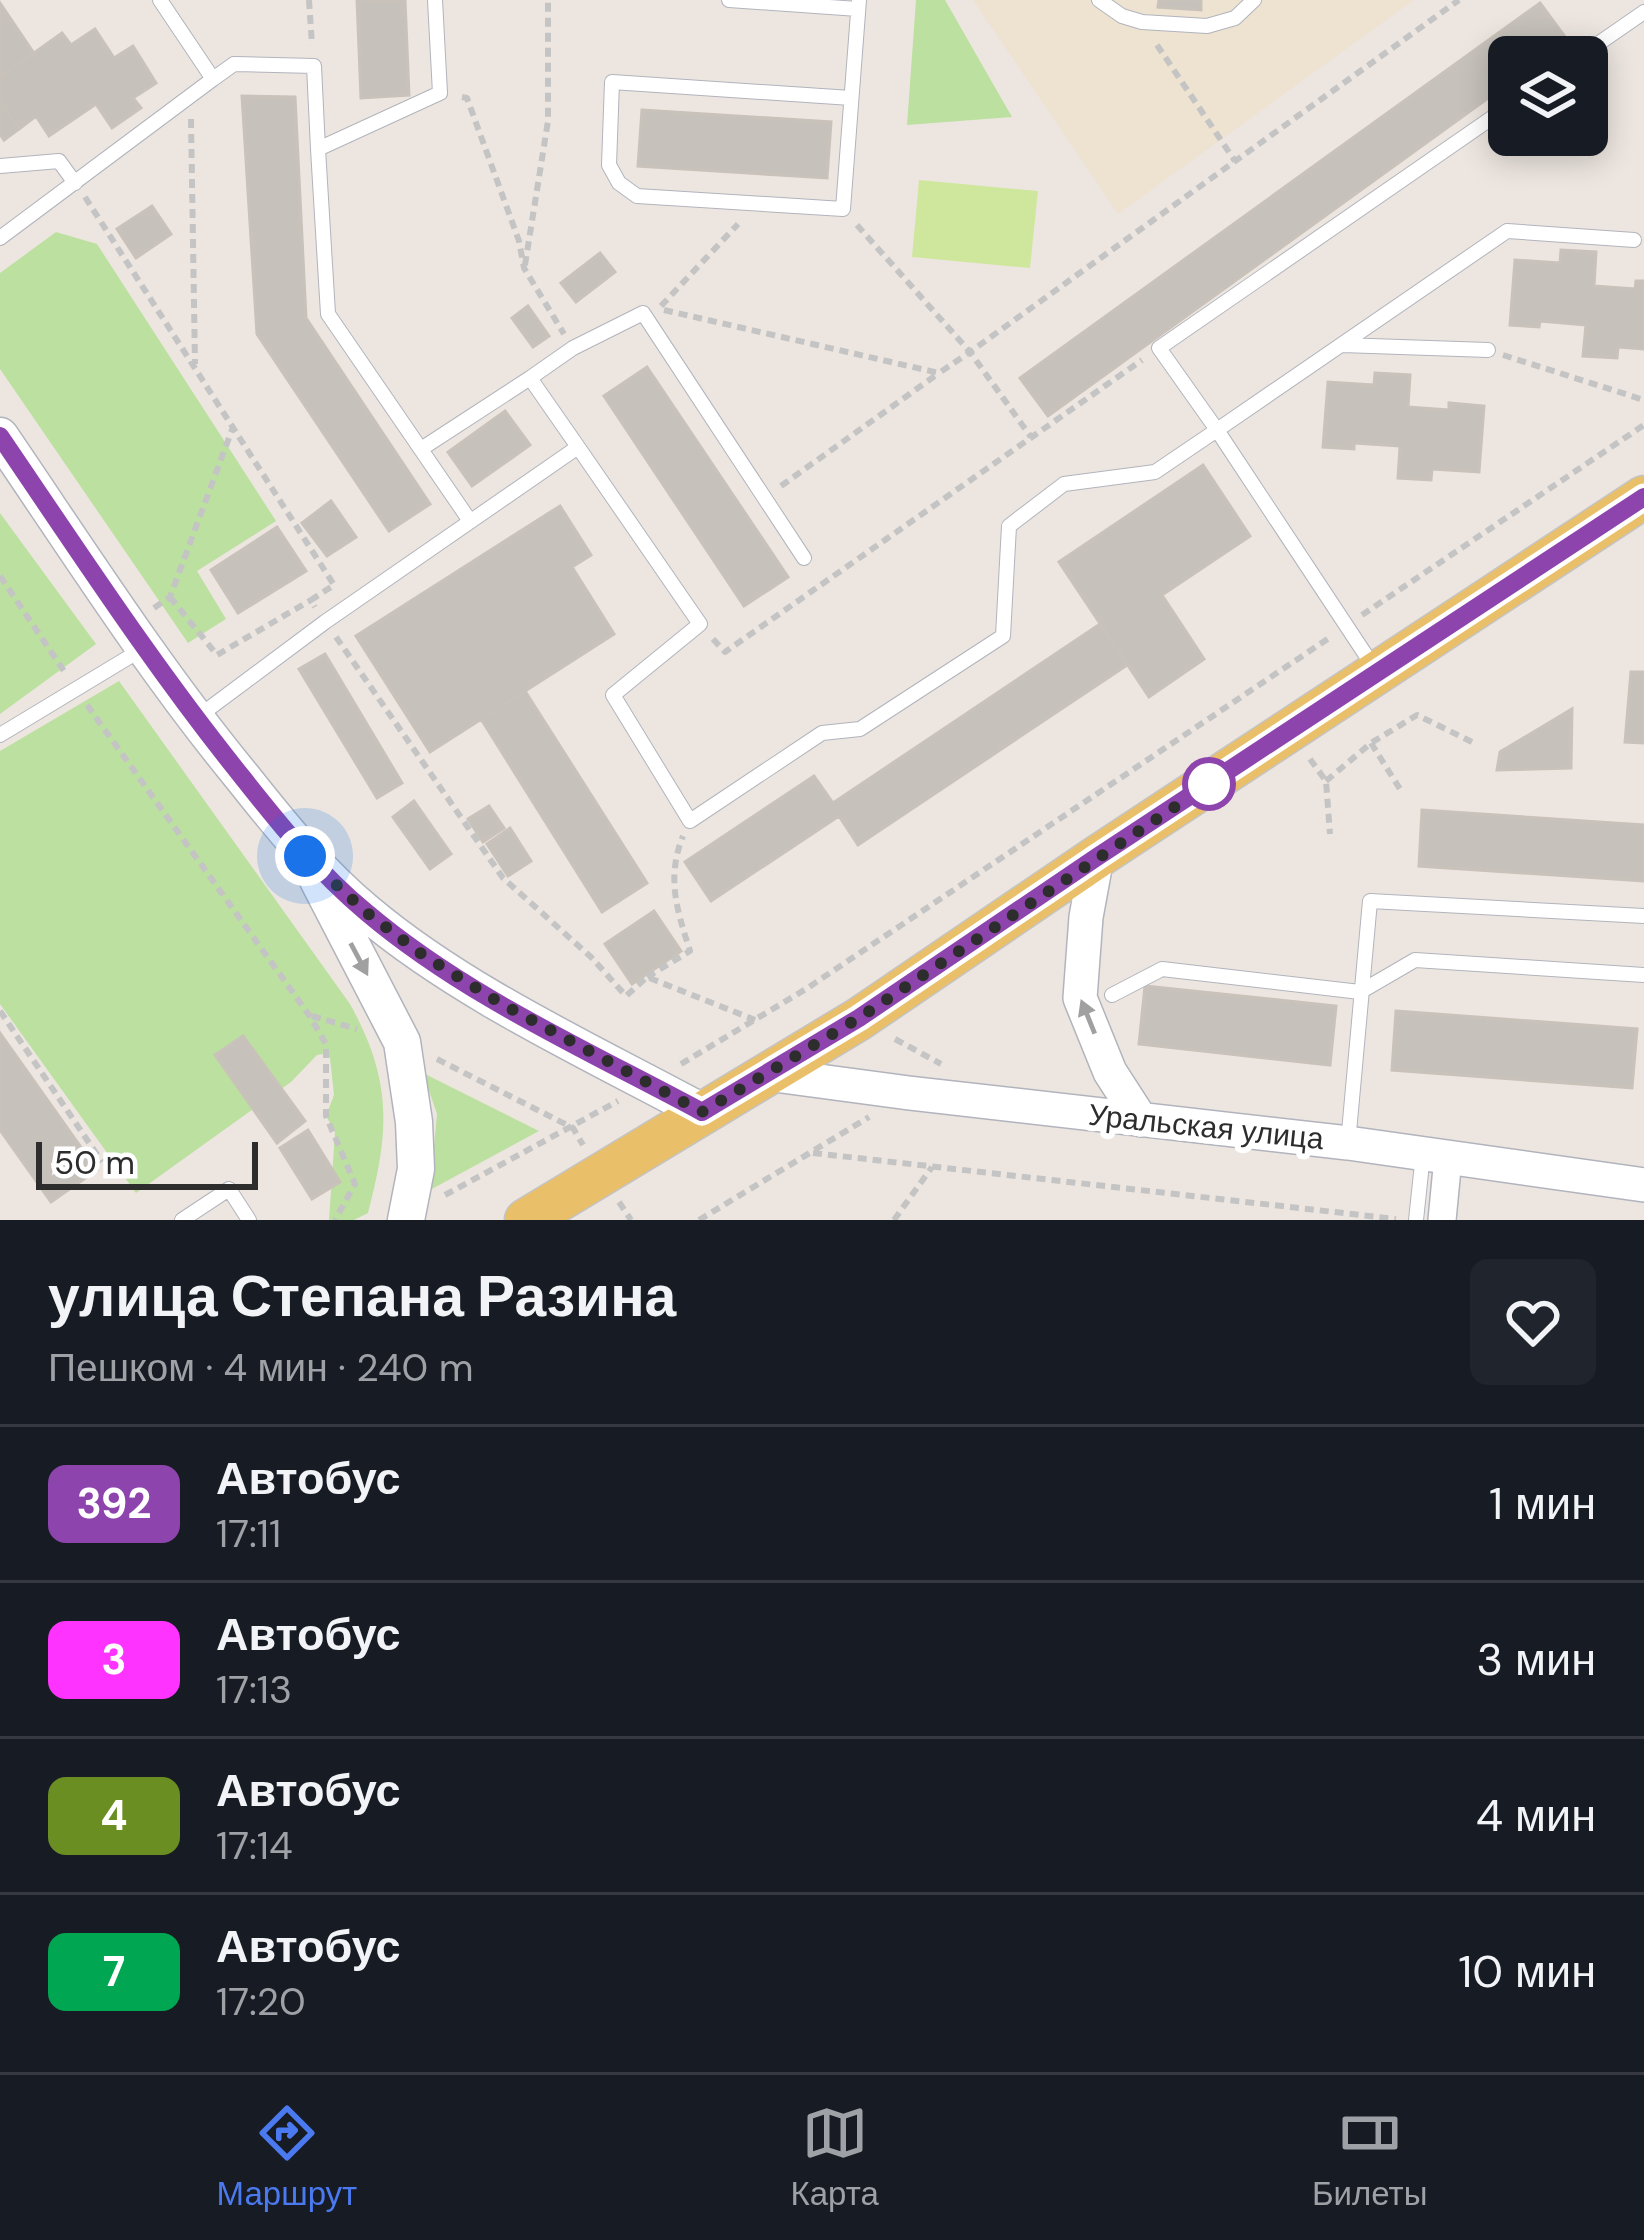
<!DOCTYPE html>
<html lang="ru">
<meta charset="utf-8">
<style>
:root{--surface:#171b24;--page:#20242c;--text:#f1f3f6;--muted:#9ea1a6;--line:#363941;--accent:#4b7af0}
body{margin:0;font-family:"DM Sans",sans-serif;background:var(--page);color:var(--text);height:100vh;display:flex;flex-direction:column;font-size:45px;white-space:nowrap}
*{box-sizing:border-box;margin:0}
p{font-size:39px;color:var(--muted)}
.icon{flex:none;width:66px;height:66px;fill:none;stroke:currentColor;stroke-width:2;stroke-linecap:round;stroke-linejoin:round}
.map{position:relative;height:1220px;overflow:hidden}
.sheet{display:flex;flex-direction:column;background:var(--surface);flex:1}
.sheet>*{flex:none}
.badge{padding:0 24px;border-radius:18px;font-size:42px;line-height:78px}
.controls{position:absolute;left:1488px;top:36px;display:grid;gap:24px}
.controls a{display:grid;place-items:center;width:120px;height:120px;border-radius:18px;background:var(--surface);box-shadow:0 6px 30px #0003;font-size:60px}
.scale{position:absolute;left:36px;bottom:30px;width:222px;box-sizing:border-box;padding-left:12px;border:6px solid #2d2d2d;border-top:0;font-size:33px;line-height:42px;white-space:nowrap;color:#2d2d2d;-webkit-text-stroke:9px #fff;paint-order:stroke}
.you{position:absolute;width:60px;height:60px;margin:-30px;border:9px solid #fff;border-radius:50%;background:#1a73e8;box-shadow:0 0 0 18px #1a73e833}
.map>.badge{position:absolute;translate:-50% -50%;box-shadow:0 0 0 6px #fff}
.round{display:grid;place-items:center;flex:none;width:126px;height:126px;border-radius:18px;background:var(--page)}
.head{display:flex;align-items:center;justify-content:space-between;height:204px;padding:0 48px}
h1{font-size:57px;font-weight:800;line-height:90px}
ul{padding:0;list-style:none}
li{display:flex;align-items:center;gap:36px;height:156px;padding:0 48px;border-top:3px solid var(--line)}
li div{flex:1}
li b{display:block;font-size:45px}
li em{font-style:normal}
li .badge{min-width:132px;font-weight:700;text-align:center}
.dock{display:flex;justify-content:space-around;align-items:center;height:168px;border-top:3px solid var(--line);background:var(--surface);font-size:33px;color:var(--muted)}
.dock a{display:grid;justify-items:center;gap:6px}
.dock .selected{color:var(--accent)}
.map>svg:first-child{display:block}
.education{fill:#eee2d1}
.green{fill:#bce0a0}
.pitch{fill:#cfe79d}
.building{fill:#c6c2bb;stroke:#c9c2ba;stroke-width:3}
.lines{fill:none;stroke-linecap:round;stroke-linejoin:round}
.service-casing{stroke:#b1b4bc;stroke-width:16}
.minor-casing{stroke:#b1b4bc;stroke-width:30}
.tertiary-casing{stroke:#b1b4bc;stroke-width:36}
.secondary-casing{stroke:#b1b4bc;stroke-width:39}
.primary-casing{stroke:#c4c4c4;stroke-width:45}
.path{stroke:#c4c4c4;stroke-width:6;stroke-dasharray:9 6;stroke-linecap:butt}
.service{stroke:#fff;stroke-width:14}
.minor{stroke:#fff;stroke-width:27}
.tertiary{stroke:#fff;stroke-width:33}
.secondary{stroke:#fff;stroke-width:36}
.primary{stroke:#e9bf69;stroke-width:42}
.oneway{fill:#a0a0a0}
.line-casing{stroke:#fff;stroke-width:27}
.line{stroke:#8e44ad;stroke-width:18}
.walk{stroke:#2d2d2d;stroke-width:12;stroke-dasharray:0 21.6}
.stop-dot{fill:#fff;stroke:#8e44ad;stroke-width:6}
.labels{text-anchor:middle;stroke-width:12;stroke-linejoin:round;paint-order:stroke}
.street-label{font-size:30px;fill:#2d2d2d;stroke:#fff}
</style>
<div class="map">
<svg width="1644" height="1220" viewBox="0 0 1644 1220">
<rect width="100%" height="100%" fill="#ede6e0"/>
<path class="education" d="M973 0H1414L1118 214Z"/>
<path class="green" d="M916 0H945L1012 117 907 125Z
M56 232 97 244 276 521 197 571 226 619 188 643 0 369V273Z
M0 513 96 644 0 714Z
M119 681 350 1004C392 1080 390 1130 368 1213L354 1220H329L335 1132 326 1116 334 1095 330 1058 323 1054 317 1055 291 1082 136 1193 0 1004V751Z
M423 1073 539 1131 430 1190 437 1114Z"/>
<path class="pitch" d="M919 180 1038 191 1030 268 912 257Z"/>
<path class="building" d="M357 0H405L409 95 361 98Z
M1159 0H1201V10L1158 7Z
M0 3 33 52 0 77Z
M1540 3 1568 41 1546 57H1509V83L1048 416 1020 378Z
M95 29 114 58 133 46 156 83 133 98 141 108 112 128 96 104 49 136 36 116 19 129 0 100V77L62 33 71 45Z
M242 96 295 97 306 318 430 504 389 531 257 334Z
M0 100 19 129 4 140 0 134Z
M642 110 831 122 827 178 638 166Z
M152 206 171 234 136 258 117 229Z
M1561 250 1596 252 1594 286 1635 289 1636 281H1644V349L1618 347 1617 358 1583 356 1586 325 1540 321 1539 327 1510 325 1515 260 1560 263Z
M600 253 615 272 576 302 561 283Z
M528 306 549 336 533 347 512 318Z
M647 367 788 577 744 606 604 396Z
M1375 373 1410 375 1408 407 1449 410V403L1484 406 1479 472 1432 469 1431 480 1398 478 1400 446 1354 443V449L1323 447 1328 382 1374 385Z
M505 411 530 445 472 486 448 452Z
M1203 465 1250 536 1162 595 1204 659 1149 697 1059 562Z
M331 501 356 537 327 556 302 523Z
M560 506 591 555 572 567 614 634 430 752 356 636Z
M277 527 306 571 238 613 211 570Z
M1100 624 1127 665 858 845 839 816 711 901 685 862 814 776 833 803Z
M325 654 402 783 377 798 299 669Z
M1631 672H1644V743L1625 742Z
M525 691 647 883 602 912 481 719Z
M1572 709 1571 768 1497 770 1500 752Z
M414 801 451 854 430 869 393 817Z
M489 806 504 828 483 842 468 819Z
M1422 810 1644 825V881L1419 866Z
M510 828 531 861 508 876 487 844Z
M654 911 681 951 632 984 605 944Z
M1145 986 1336 1006 1330 1065 1139 1044Z
M1396 1011 1637 1029 1632 1088 1392 1070Z
M0 1033 97 1170 51 1202 0 1130Z
M243 1036 305 1121 277 1143 215 1055Z
M308 1130 340 1182 312 1199 280 1148Z"/>
<g class="lines">
<g class="service-casing">
<path id="service" d="M435 0 440 93 318 149 328 314 470 521
M729 0 858 9
M1099 0 1122 16 1142 22 1207 26 1235 18 1254 0
M1579 57 1644 12
M213 79 234 64 314 66 318 149
M851 98 612 82 609 165 619 183 637 196 843 209 859 0
M1509 106 1159 348 1217 430 1507 231 1634 240
M0 166 59 161 75 183
M0 238 213 79 160 0
M1342 345 1488 350
M578 447 530 378 573 348 643 313 804 558
M421 449 530 378
M199 716 325 622 578 447 700 624 613 695 690 821 822 733 860 729 1003 636 1009 526 1064 484 1155 472 1217 430 1375 669
M0 735 144 648
M1112 995 1162 969 1360 992 1415 960 1644 975
M1348 1143 1370 901 1644 916
M182 1220 229 1189 249 1220
M1416 1220 1423 1154"/>
</g>
<g class="minor-casing">
<path id="minor" d="M1442 1220 1448 1158"/>
</g>
<g class="tertiary-casing">
<path id="tertiary" d="M1097 857 1086 917 1080 998 1110 1072 1141 1120
M767 1074 909 1093 1348 1143 1644 1185"/>
</g>
<g class="secondary-casing">
<path id="secondary" d="M0 436C79 552 154 670 243 778 281 826 319 873 366 912 462 993 591 1052 702 1112
M318 880 402 1042 414 1122 416 1169 406 1220"/>
</g>
<g class="primary-casing">
<path id="primary" d="M526 1220 859 1019 1097 857 1644 497"/>
</g>
<path class="path" d="M309 0 312 45
M1157 45 1235 161
M462 97 467 98 519 241 524 268 564 334
M191 119 195 364
M85 197 334 585 311 600 315 607
M857 225 970 352 1459 0
M525 265 548 121V0
M661 306 738 224
M664 310 939 373 970 352 1031 437
M1503 355 1644 400
M781 486 939 373
M0 576 66 674
M170 597 217 655 311 600
M154 608 170 597 233 427
M1362 615 1644 425
M336 637 503 878 591 957 626 996 647 977 755 1020
M713 639 725 652 1142 360
M87 705 309 1015 326 1044V1116L355 1184 335 1220
M1371 743 1400 789
M1310 759 1326 781 1330 834
M1326 781 1371 743 1417 715 1474 743
M647 977 690 951C677 910 666 878 683 836
M0 1011 102 1162
M312 1016 357 1029
M895 1039 941 1064
M437 1059 573 1128 583 1145
M681 1064 806 989 1332 636
M813 1153 1396 1219
M445 1195 618 1101
M619 1202 631 1220
M699 1220 869 1117
M894 1220 932 1167"/>
<use href="#service" class="service"/>
<use href="#minor" class="minor"/>
<use href="#tertiary" class="tertiary"/>
<use href="#secondary" class="secondary"/>
<use href="#primary" class="primary"/>
</g>
<defs><path id="oneway-solid" d="M-6-.8H1V-3.2L6.5 0L1 3.2V.8H-6Z" transform="scale(3)"/></defs>
<g class="oneway">
<use href="#oneway-solid" transform="translate(359 959) rotate(62)"/>
<use href="#oneway-solid" transform="translate(1088 1017) rotate(-112)"/>
</g>
<g class="lines">
<g class="line-casing">
<path id="line" d="M0 436C79 552 155 669 243 778 281 826 319 873 366 912 465 996 589 1051 702 1112L859 1018 1097 857 1644 497"/>
</g>
<use href="#line" class="line"/>
<path class="walk" d="M305 856 366 912 423 955 502 1004 702 1112 859 1018 1209 784"/>
</g>
<circle class="stop-dot" cx="1209" cy="784" r="24"/>
<g class="labels">
<g class="street-label">
<text transform="translate(1206 1127) rotate(6)" y="10">Уральская улица</text>
</g>
</g>
</svg>
<div class="controls">
<a><svg class="icon" aria-label="layers" viewBox="0 0 24 24"><path d="M12 4l9 5-9 5-9-5zM3 14l9 5 9-5"/></svg></a>
</div>
<div class="scale">50 m</div>
<div class="you" style="left:305px;top:856px"></div>
</div>
<section class="sheet">
<div class="head"><div><h1>улица Степана Разина</h1><p>Пешком · 4 мин · 240 m</p></div><a class="round"><svg class="icon" aria-label="heart" viewBox="0 0 24 24"><path d="M12 20l-8-8c-3-5 5-10 8-4 3-6 11-1 8 4z"/></svg></a></div>
<ul>
<li><span class="badge" style="background:#8e44ad;color:#fff">392</span><div><b>Автобус</b><p>17:11</p></div><em>1 мин</em></li>
<li><span class="badge" style="background:#f3f;color:#fff">3</span><div><b>Автобус</b><p>17:13</p></div><em>3 мин</em></li>
<li><span class="badge" style="background:#6b8e23;color:#fff">4</span><div><b>Автобус</b><p>17:14</p></div><em>4 мин</em></li>
<li><span class="badge" style="background:#00a651;color:#fff">7</span><div><b>Автобус</b><p>17:20</p></div><em>10 мин</em></li>
</ul>
</section>
<nav class="dock">
<a class="selected"><svg class="icon" aria-label="directions" viewBox="0 0 24 24"><path d="M12 3l9 9-9 9-9-9zM9 14v-3h6M13 9l2 2-2 2"/></svg>Маршрут</a>
<a><svg class="icon" aria-label="map" viewBox="0 0 24 24"><path d="M3 6l6-2 6 2 6-2v14l-6 2-6-2-6 2zM9 4v14M15 6v14"/></svg>Карта</a>
<a><svg class="icon" aria-label="tickets" viewBox="0 0 24 24"><path d="M3 7h18v10H3zM15 7v10"/></svg>Билеты</a>
</nav>
